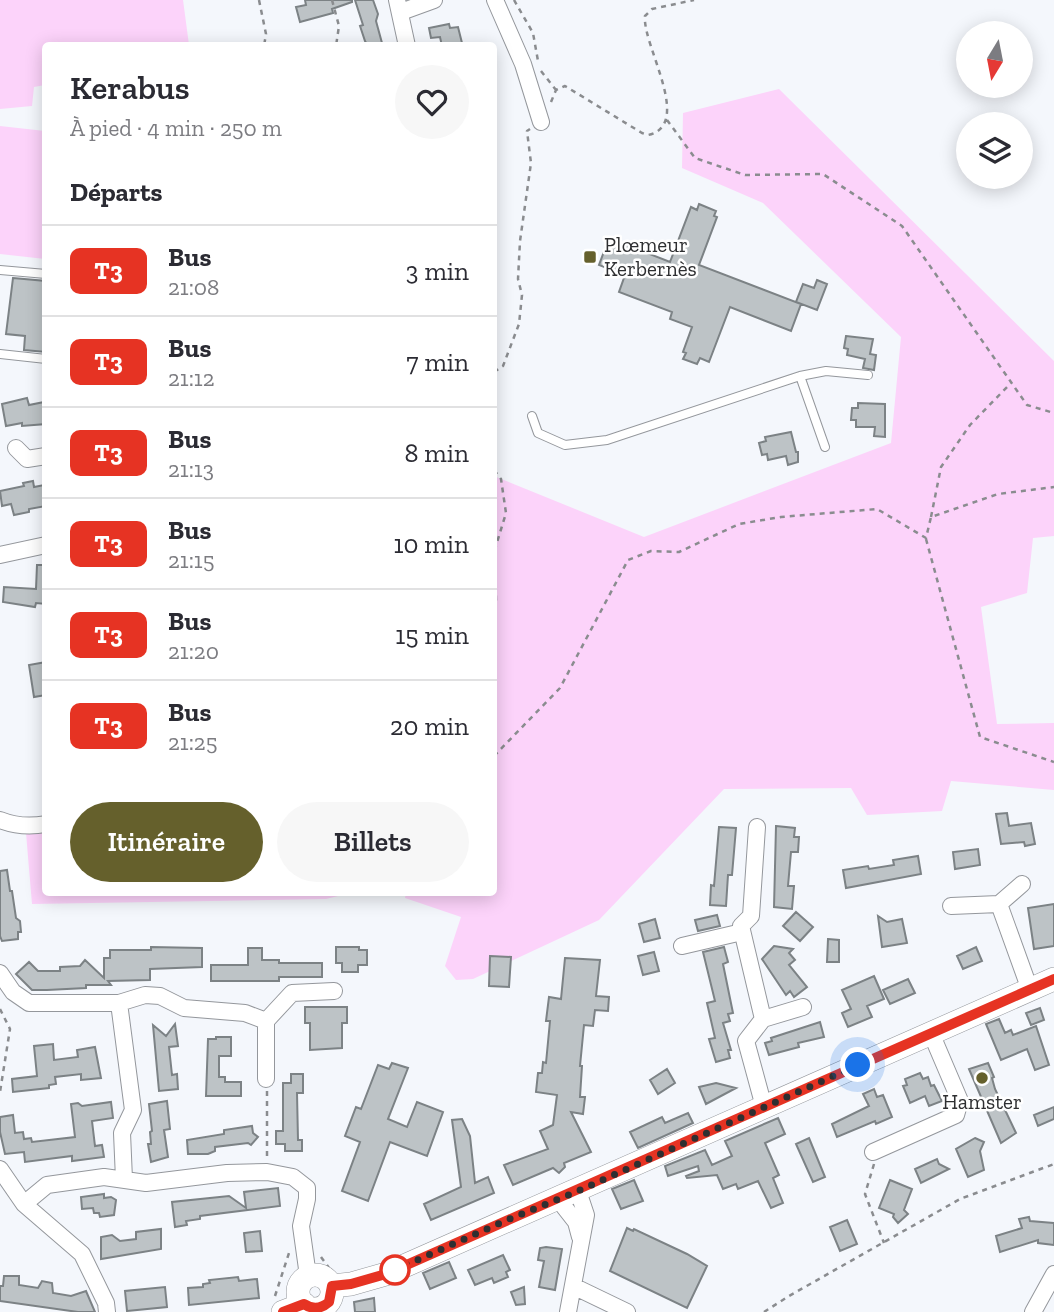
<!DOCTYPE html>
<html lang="fr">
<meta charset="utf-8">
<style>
:root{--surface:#fff;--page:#f7f7f7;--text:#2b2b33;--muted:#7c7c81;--line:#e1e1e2;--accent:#65602c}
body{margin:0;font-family:"Zilla Slab",serif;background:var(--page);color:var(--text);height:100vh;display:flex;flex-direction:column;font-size:26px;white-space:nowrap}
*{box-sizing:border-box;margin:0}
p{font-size:23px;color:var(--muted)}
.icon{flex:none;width:38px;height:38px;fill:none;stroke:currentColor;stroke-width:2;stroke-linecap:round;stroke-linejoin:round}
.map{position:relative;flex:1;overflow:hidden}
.details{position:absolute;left:42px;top:42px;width:455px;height:854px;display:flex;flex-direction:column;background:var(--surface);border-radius:7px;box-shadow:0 4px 18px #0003}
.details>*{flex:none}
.badge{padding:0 14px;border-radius:10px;font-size:24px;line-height:46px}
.needle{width:46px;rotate:190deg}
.controls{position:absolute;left:956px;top:21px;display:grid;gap:14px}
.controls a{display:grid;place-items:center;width:77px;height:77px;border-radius:50%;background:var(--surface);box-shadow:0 4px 18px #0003;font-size:35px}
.you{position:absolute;width:35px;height:35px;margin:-18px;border:5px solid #fff;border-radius:50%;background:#1a73e8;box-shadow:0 0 0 10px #1a73e833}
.map>.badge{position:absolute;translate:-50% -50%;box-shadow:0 0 0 4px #fff}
h2{padding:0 28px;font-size:26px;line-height:63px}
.round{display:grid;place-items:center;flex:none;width:74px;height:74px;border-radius:37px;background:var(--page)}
.summary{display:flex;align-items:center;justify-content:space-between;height:119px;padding:0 28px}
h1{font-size:33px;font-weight:600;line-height:52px}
.button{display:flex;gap:14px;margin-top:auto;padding:14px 28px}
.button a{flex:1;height:80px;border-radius:42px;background:var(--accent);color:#fff;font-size:28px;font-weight:600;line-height:80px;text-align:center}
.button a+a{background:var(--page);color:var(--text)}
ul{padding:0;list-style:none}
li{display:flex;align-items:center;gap:21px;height:91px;padding:0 28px;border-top:2px solid var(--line)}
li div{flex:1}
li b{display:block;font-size:26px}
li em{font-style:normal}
li .badge{min-width:77px;font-weight:700;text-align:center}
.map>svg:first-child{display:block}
.green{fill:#fcd3fa}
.building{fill:#bdc3c6;stroke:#7c8285;stroke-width:2}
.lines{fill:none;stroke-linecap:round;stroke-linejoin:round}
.lane-casing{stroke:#94979c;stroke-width:10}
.street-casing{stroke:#94979c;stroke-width:18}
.secondary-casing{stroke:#94979c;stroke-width:24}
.path{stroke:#8a8c8f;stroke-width:2.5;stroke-dasharray:5 5;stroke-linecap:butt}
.lane{stroke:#fff;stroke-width:8}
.street{stroke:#fff;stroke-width:16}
.secondary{stroke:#fff;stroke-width:23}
.line-casing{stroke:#fff;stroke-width:16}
.line{stroke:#e63323;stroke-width:10}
.walk{stroke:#2e2f31;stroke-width:7;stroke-dasharray:0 12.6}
.poi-dot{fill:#65602c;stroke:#fff;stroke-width:2.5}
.stop-dot{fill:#fff;stroke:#e63323;stroke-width:3.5}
.labels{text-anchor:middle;stroke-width:5;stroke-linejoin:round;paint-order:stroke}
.poi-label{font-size:21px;fill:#2e2f31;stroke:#fff;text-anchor:start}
</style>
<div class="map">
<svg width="1054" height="1312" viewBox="0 0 1054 1312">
<rect width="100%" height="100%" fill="#f4f7fc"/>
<path class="green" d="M0 0H183L189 45 46 46 45 85 34 87 32 106 0 109Z
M779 89 1054 361V536L1033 538 1027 593 981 607 997 724 1054 723V790L951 781 942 811 867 815 851 788 724 789 599 920 473 979 456 980 445 966 461 917 405 898 406 893 494 892V476L644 537 891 443 901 337 763 203 682 168 683 113Z
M0 126 45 131V259L0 254Z
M45 831 46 892 350 893 326 899 32 904 26 833Z"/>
<path class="building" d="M305 0H352V2L332 9 333 13 300 22 296 7 306 5Z
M355 0H373L378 14 376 21 382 43 368 46 365 41 360 26 363 25Z
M449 24 450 28 458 27 462 43 442 46 440 37 431 38 429 28Z
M699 204 716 211 714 216 717 217 699 265 801 304 791 331 730 307 709 362 700 358 697 364 683 359 686 353 683 352 692 327 670 319 672 312 619 292 625 275 599 265 609 238 670 262 691 207 697 210Z
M13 278 46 281V352L24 350 25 336 6 334Z
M817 280 827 284 817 310 796 302 803 284 814 288Z
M846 336 873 339 870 354 876 355 874 370 863 368 865 359 847 355 848 349 844 348Z
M27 398 29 405 44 402 46 424 22 426V423L6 426 2 404Z
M858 403 885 404V437L874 436 875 427H856V420H851L852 408H858Z
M791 432 796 452H798V462L788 465 786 456 768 460 767 454 762 455 759 443 766 441 765 437Z
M33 481 34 487 44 485 46 487V506L29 509V512L14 515 11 504 2 506 0 491 24 486 23 483Z
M37 565H46V604L36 603 35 607 3 602 4 587 36 589Z
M46 662V695L34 697 29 665Z
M1007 813 1009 826 1031 823 1035 844 1025 846 1024 842 1001 844 996 814Z
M776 826 795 828 794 837H799L798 852H791L788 886H794L792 909 774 907Z
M719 827 736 828 732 875H728L726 906 710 905 711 885 714 886Z
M978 849 980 865 955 869 953 852Z
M918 856 921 874 846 888 843 870 868 866 869 869 894 865 893 860Z
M7 870 10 891H12L16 918 20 921 21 932H18V939L2 941 0 936V871Z
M1054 904V946L1034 949 1028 908Z
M796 912 813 927 800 941 783 926Z
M717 915 720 926 698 931 695 920Z
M878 916 887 922 902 919 907 943 882 947Z
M655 919 660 938 644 942 639 924Z
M828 939 839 940V962H827Z
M774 946 793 949 789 953 795 960 789 965 807 987 794 997 790 991 786 995 762 959Z
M151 947 202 948V967L150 969V980L108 981 111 985H86V988L47 990H32L16 974 29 962 38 971H60V967L80 966 85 960 104 978V958H110V950H151Z
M336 947H359V950H367V965H358V972H342V963H336Z
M724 947 728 962 723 964 733 1013 728 1014 730 1021 723 1023 731 1050H728L730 1058 716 1062 709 1039 715 1038 707 1003 715 1001 703 952Z
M976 947 982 961 963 969 957 956Z
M248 948H262V960H279V963H322V977H279V981H211V965H248Z
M654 952 659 971 643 975 638 956Z
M490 956 511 957 509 987 489 986Z
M565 958 600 960 596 996 609 997 608 1011 595 1010 593 1026 584 1025 580 1066H582L580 1097H585L583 1114 571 1112 591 1152 564 1163 565 1167 559 1173 553 1168 513 1185 504 1165 548 1149 540 1131 553 1125 557 1095 536 1092 538 1073H542L543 1062 546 1063 550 1021H546L549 997 561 999Z
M874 976 884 999 867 1006 872 1017 848 1027 842 1013 851 1009 842 990Z
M908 979 915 993 890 1004 883 990Z
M305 1007H347V1023H342V1048L310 1050V1023H305Z
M1040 1008 1044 1020 1031 1025 1026 1013Z
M999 1019 1005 1033 1011 1030 1013 1035 1036 1026 1049 1065 1035 1070 1027 1049 1001 1060 986 1024Z
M820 1022 824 1037 798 1043 799 1047 769 1055 765 1043 772 1041 771 1038Z
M175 1024 178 1046 169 1047 172 1075 177 1074 178 1089 159 1091 153 1025 166 1036Z
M216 1037H231V1056H219V1077H225V1082H241V1096H206L208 1039H216Z
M53 1044 54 1060 78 1057 77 1050 95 1047 101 1078 81 1080V1074L55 1077 56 1084 49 1085V1088L13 1092 12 1079 37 1076 34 1046Z
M392 1063 408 1068 388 1119 407 1127 417 1102 443 1112 427 1156 390 1142 368 1201 342 1191 360 1142 345 1136 356 1107 361 1109 378 1065 389 1069Z
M988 1063 994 1077 992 1078 995 1089 1016 1133 1001 1143 969 1069Z
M667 1069 675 1083 658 1094 650 1080Z
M920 1073 923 1079 928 1077 931 1086 934 1085 942 1101 929 1106 925 1096 910 1103 903 1086 907 1085 905 1079Z
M291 1074H303V1093H297L298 1140H302V1151H285V1144H276V1131H283V1083H291Z
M716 1083 736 1088 706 1104 699 1087Z
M874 1089 877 1097 883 1095 892 1117 876 1124 875 1121 837 1137 832 1124 869 1106 863 1094Z
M167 1101 170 1129 164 1130 168 1157 151 1162 148 1144H151L150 1132 152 1131 149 1104Z
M111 1102 113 1118 92 1121 95 1146 102 1145 104 1157 72 1161V1156L25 1162 24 1152 5 1154 0 1132V1117L13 1115 15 1133 23 1132 24 1139 31 1138 32 1142 75 1137 71 1104 78 1103 82 1106Z
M1054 1107V1119L1038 1126 1034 1115Z
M688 1113 693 1123 638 1148 630 1132 662 1117 665 1123Z
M778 1118 785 1134 765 1143 779 1175 773 1178 783 1203 771 1208 758 1181 738 1189 736 1184 723 1189 717 1175 687 1178 686 1176 699 1171 698 1166 668 1176 665 1166 705 1150 712 1165 732 1156 725 1141Z
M462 1119 470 1136 475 1183 488 1177 494 1193 431 1220 424 1204 461 1187 452 1120Z
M252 1126 253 1133 258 1137 251 1145 248 1143 215 1147V1151L208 1154H188L187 1140 224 1134V1130Z
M809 1138 825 1177 813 1182 796 1144Z
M975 1138 984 1142 980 1151 984 1170 968 1177 956 1149Z
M937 1159 939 1164 949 1169 921 1183 915 1169Z
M634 1180 643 1201 621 1209 612 1189Z
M890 1180 912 1189 904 1210 908 1214 898 1223 893 1217 894 1214 879 1208Z
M278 1188 280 1206 200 1216V1219L186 1221 187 1225 175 1227 172 1202 229 1196 246 1208 244 1192Z
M104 1194V1198L111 1197 116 1200 114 1215 100 1217 99 1213H94L93 1208 82 1209 81 1197Z
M1029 1217 1030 1221 1054 1223V1245L1038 1243V1240L1000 1252 996 1236 1022 1228 1019 1219Z
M847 1220 857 1244 840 1251 830 1227Z
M627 1228 633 1231 634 1229 687 1254 707 1266 687 1308 610 1271Z
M161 1229V1249L101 1259V1237L112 1235 120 1241 136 1239V1232Z
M260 1231 262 1251 246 1252 244 1233Z
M546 1247 562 1249 555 1290 539 1287 544 1261 538 1260 540 1248Z
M503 1255 510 1270 506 1272 508 1277 494 1283 492 1278 475 1285 468 1270Z
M449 1262 456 1278 430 1289 423 1273Z
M4 1276H19V1285L38 1288 42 1281 52 1283 53 1293 71 1296 86 1291 95 1312H78L0 1301V1286H3Z
M238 1277 239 1281 257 1279 259 1298 189 1305 188 1288 203 1287V1284L210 1283 209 1280Z
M165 1287 167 1307 127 1311 125 1291Z
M524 1287 525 1304 516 1305 511 1292Z
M374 1298 375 1312H355L354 1302Z"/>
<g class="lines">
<g class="lane-casing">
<path id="lane" d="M0 270 46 274
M0 354 46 359
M800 376 825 447
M532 416 538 433 565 445 607 440 800 376 826 371 868 375"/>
</g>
<g class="street-casing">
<path id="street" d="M397 0 407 46
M495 0 523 64 541 122
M401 12 434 0
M16 448 27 459 46 456
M0 555 46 545
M0 820C15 826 30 827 46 824
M757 827 751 916 741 926 763 1019 746 1041 764 1107
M1022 884 999 904 1030 990
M951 906 999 904
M682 946 742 932
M0 973 13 992 29 1003H119L145 995 160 996 184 1008 245 1013 266 1021 292 993 334 991
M119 1003 133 1110 122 1133 124 1179
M763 1019 803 1007
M266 1021V1079
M873 1152 956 1115 960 1101 931 1033
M0 1169 24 1204 82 1254 106 1303 107 1312
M558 1199 576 1222 580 1237
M24 1204 47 1185 104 1177 146 1183 227 1173 267 1172 293 1177 307 1188V1199L301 1226 308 1276
M573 1286 627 1312
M568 1312 586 1215 578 1191
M1033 1312 1054 1274"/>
</g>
<g class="secondary-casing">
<path id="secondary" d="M298 1292a17 17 0 1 1 34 0a17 17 0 1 1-34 0Z
M332 1286 351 1284 386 1274 1054 979
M283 1312 304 1304"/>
</g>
<path class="path" d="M259 0 266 34 264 46
M332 0 339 26 336 46
M514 0 533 33 538 61
M541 71 556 90
M551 102 556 90 565 86 642 133 648 135C694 125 642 45 645 16L652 9 694 0
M667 120 695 158 745 175 823 174 902 226 1027 405 1054 413
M494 372 503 366 519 324 522 295 518 279 520 241 531 163 527 131 530 129
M494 470 501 479 506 513 495 549 496 601 494 625
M931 517 941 467 970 425 1011 383
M926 539 980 737 1054 762
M494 756 560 688 628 560 651 551 679 552 739 524 781 517 877 509 926 538 931 517 998 494 1054 487
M0 1009 10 1029 0 1092
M267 1091V1158
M874 1164 865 1194 884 1243
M321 1257 329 1268
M275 1296 290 1250
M321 1312 339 1305
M764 1312 789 1296 960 1199 1054 1164"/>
<use href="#lane" class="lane"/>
<use href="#street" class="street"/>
<use href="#secondary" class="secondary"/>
</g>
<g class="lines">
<g class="line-casing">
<path id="line" d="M283 1312 304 1304C313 1310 321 1309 329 1302L332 1286 351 1284 386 1274 1054 979"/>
</g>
<use href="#line" class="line"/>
<path class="walk" d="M395 1270 507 1220 578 1191 858 1065"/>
</g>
<g class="poi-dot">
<rect x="583" y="250" width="14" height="14" rx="3.5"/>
<circle cx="982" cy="1078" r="7"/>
</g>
<circle class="stop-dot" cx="395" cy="1270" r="14"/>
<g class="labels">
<g class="poi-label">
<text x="604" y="252">Plœmeur<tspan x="604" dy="24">Kerbernès</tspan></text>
<text x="982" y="1109" text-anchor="middle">Hamster</text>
</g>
</g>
</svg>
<div class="controls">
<a><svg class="needle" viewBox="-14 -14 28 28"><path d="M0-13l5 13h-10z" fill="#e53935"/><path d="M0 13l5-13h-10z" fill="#7c7c81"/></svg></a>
<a><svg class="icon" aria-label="layers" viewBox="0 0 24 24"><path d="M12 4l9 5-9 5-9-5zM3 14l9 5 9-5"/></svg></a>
</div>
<div class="you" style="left:858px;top:1065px"></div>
<section class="details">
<div class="summary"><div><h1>Kerabus</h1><p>À pied · 4 min · 250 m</p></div><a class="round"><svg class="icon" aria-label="heart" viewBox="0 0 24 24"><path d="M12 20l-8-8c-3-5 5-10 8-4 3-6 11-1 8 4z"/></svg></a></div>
<h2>Départs</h2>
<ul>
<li><span class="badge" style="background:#e63323;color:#fff">T3</span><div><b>Bus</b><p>21:08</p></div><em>3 min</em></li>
<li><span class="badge" style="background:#e63323;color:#fff">T3</span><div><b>Bus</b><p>21:12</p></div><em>7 min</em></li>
<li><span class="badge" style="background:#e63323;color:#fff">T3</span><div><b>Bus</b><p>21:13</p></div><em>8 min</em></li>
<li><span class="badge" style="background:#e63323;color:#fff">T3</span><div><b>Bus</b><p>21:15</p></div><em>10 min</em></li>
<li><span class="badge" style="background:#e63323;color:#fff">T3</span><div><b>Bus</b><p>21:20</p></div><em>15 min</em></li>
<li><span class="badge" style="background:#e63323;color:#fff">T3</span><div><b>Bus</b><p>21:25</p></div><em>20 min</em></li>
</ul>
<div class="button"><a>Itinéraire</a><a>Billets</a></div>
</section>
</div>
